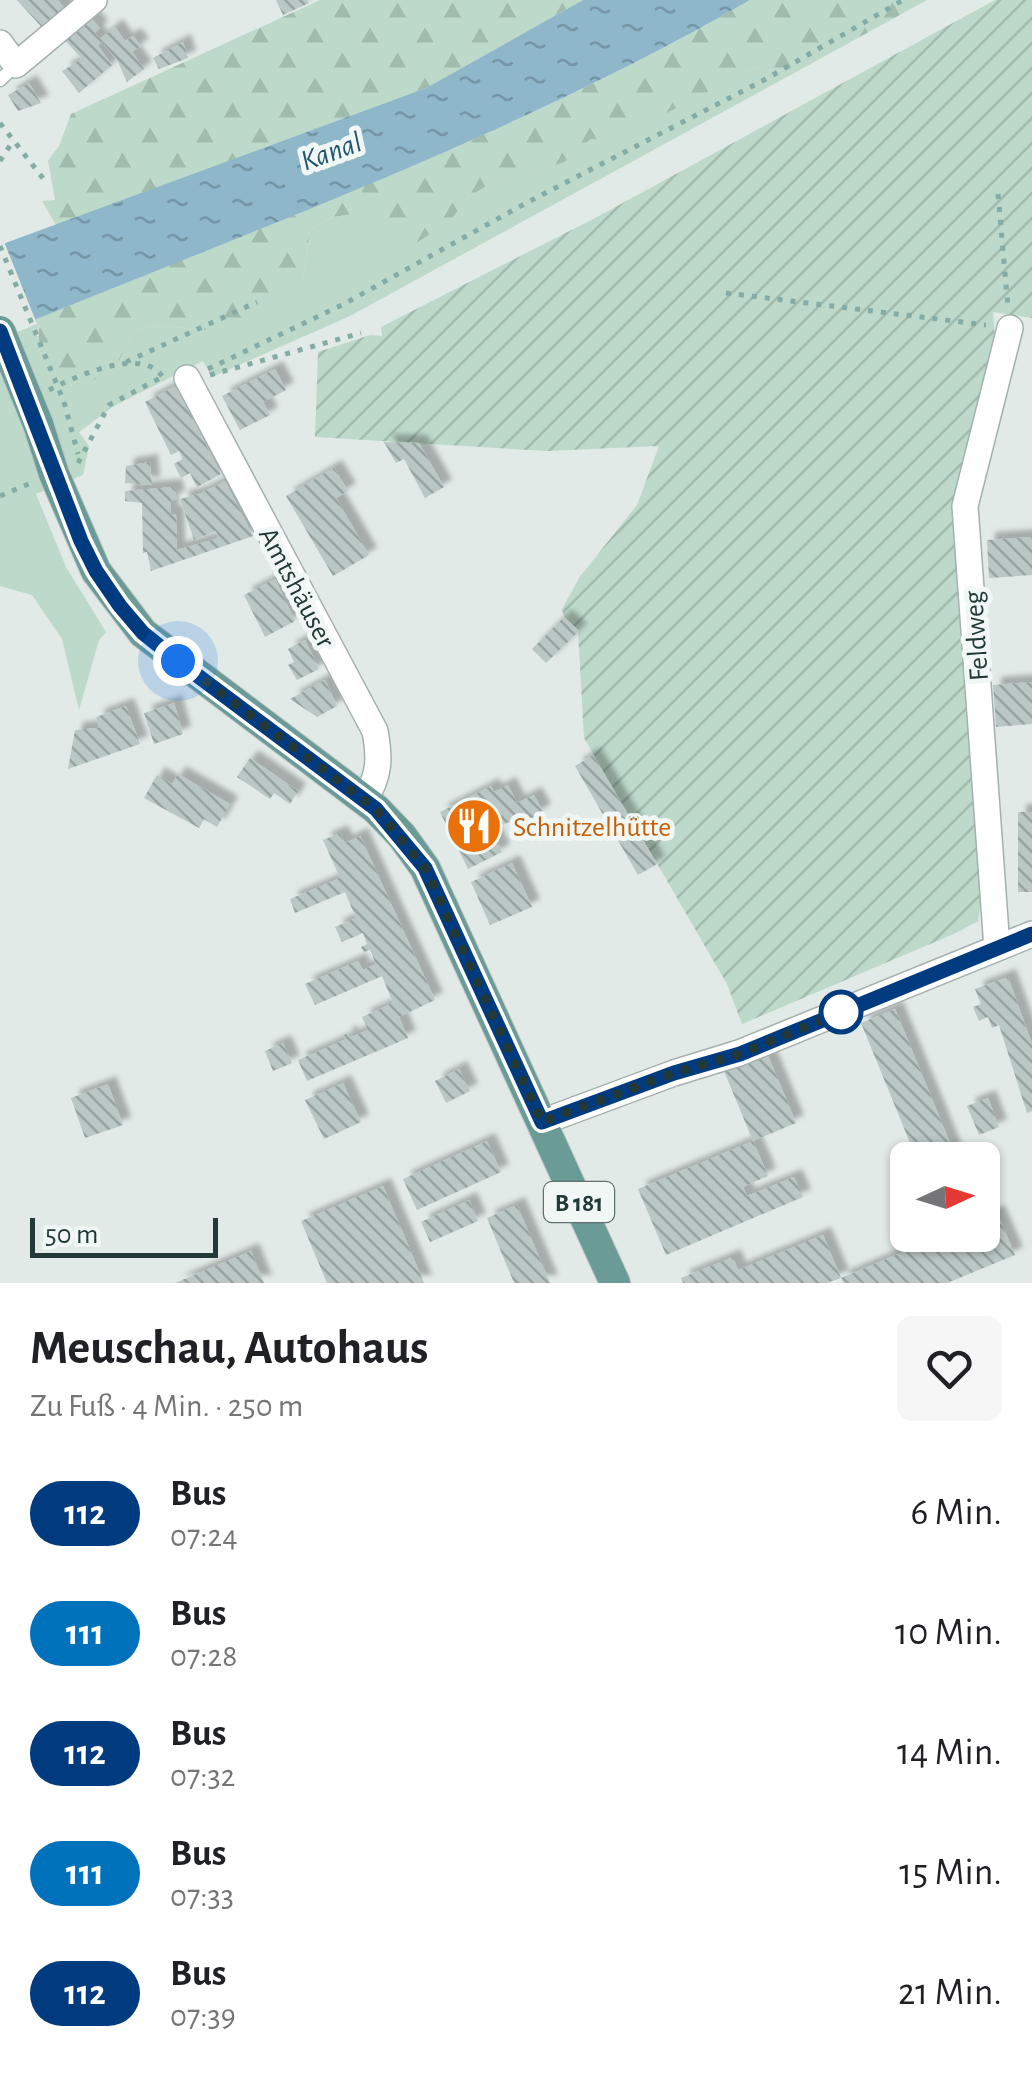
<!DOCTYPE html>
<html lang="de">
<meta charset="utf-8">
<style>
:root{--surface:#fff;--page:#f6f6f6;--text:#202124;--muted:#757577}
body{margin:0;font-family:"Alegreya Sans",sans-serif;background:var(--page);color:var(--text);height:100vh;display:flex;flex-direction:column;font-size:38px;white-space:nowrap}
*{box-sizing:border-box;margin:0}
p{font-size:32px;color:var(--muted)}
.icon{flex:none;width:55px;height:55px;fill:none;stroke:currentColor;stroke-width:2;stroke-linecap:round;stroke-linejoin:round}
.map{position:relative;height:1283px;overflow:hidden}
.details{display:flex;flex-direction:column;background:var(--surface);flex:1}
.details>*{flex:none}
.badge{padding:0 20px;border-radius:32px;font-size:35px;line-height:65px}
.needle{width:65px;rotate:86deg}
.buttons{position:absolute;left:890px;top:1142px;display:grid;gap:20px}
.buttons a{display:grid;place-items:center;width:110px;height:110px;border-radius:15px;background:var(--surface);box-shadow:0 2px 8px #0004;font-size:50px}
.scale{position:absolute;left:30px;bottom:25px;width:188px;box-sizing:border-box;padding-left:10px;border:5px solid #233937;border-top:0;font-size:28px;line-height:35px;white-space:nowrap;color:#233937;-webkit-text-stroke:8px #f1f7f5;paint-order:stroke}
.you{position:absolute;width:50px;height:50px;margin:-25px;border:8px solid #fff;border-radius:50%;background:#1a73e8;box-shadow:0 0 0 15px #1a73e833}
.map>.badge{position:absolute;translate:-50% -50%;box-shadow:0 0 0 5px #fff}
.round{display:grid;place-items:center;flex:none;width:105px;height:105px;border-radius:15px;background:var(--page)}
.summary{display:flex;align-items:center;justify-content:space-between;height:170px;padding:0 30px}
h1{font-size:48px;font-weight:600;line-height:75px}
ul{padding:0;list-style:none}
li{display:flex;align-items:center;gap:30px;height:120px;padding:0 30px}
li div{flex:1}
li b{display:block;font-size:38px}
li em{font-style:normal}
li .badge{min-width:110px;font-weight:700;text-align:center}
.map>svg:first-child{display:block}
.grass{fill:#bcd9c9}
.forest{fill:url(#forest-firs)}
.garden{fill:url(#garden-furrows)}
.water{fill:url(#water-ripples)}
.pier{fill:#e1eae7}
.building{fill:url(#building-back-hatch);filter:url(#shadow)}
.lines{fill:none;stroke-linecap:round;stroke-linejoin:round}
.lane-casing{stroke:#a4b1af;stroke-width:15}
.street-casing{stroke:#a4b1af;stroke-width:28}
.primary-casing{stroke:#bdc4c3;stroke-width:32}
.path{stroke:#85aba5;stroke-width:5;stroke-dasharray:5 8;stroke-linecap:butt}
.lane{stroke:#fff;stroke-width:12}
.street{stroke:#fff;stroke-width:25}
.primary{stroke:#6a9b97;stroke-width:30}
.primary-bridge-casing{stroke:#bdc4c3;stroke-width:32;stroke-linecap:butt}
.path-bridge{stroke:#85aba5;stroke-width:5;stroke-dasharray:5 8;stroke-linecap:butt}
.primary-bridge{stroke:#6a9b97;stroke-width:30}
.line-casing{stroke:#fff;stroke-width:22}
.line{stroke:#003b80;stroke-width:15}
.walk{stroke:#233937;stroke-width:10;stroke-dasharray:0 18}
.stop-dot{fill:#fff;stroke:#003b80;stroke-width:5}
.labels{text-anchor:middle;stroke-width:10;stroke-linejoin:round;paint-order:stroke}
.shield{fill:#f1f7f5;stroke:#617270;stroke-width:2.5}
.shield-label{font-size:25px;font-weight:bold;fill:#233937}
.street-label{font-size:28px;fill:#233937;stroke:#f1f7f5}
.food-label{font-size:28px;fill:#c56008;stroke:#f1f7f5;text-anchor:start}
.water-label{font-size:30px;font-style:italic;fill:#23566f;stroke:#f1f7f5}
</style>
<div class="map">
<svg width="1032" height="1283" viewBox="0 0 1032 1283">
<defs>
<pattern id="forest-firs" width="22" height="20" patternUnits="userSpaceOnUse" patternTransform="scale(2.5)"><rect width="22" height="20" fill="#bcd9c9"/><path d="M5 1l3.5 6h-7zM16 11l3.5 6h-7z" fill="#a1bbad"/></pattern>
<pattern id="garden-furrows" width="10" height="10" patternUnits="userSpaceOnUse" patternTransform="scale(2.5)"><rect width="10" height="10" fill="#bcd9c9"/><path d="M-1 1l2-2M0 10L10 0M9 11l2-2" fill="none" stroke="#a1bbad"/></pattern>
<pattern id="water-ripples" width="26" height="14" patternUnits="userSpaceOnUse" patternTransform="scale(2.5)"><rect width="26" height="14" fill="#8eb7ca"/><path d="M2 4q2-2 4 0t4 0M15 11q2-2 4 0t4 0" fill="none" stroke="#7496a5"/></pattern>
<pattern id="building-back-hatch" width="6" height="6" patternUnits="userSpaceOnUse" patternTransform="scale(2.5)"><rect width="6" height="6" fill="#bac7c4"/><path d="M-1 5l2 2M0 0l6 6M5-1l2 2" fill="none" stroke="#97a3a0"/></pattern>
<filter id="shadow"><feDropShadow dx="8" dy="-8" stdDeviation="2.5" flood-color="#0004"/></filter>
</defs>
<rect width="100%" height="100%" fill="#e1eae7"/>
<path class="grass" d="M754 68 796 72 350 316 212 377 203 361 114 406 79 432 89 446 83 475 36 494 66 567 106 632 99 640 79 710 62 639 32 595 0 586V334L40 317 37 336 120 359 133 331 151 325 204 330 303 280 310 230 332 217 359 212 381 242 448 223 471 195 505 176H524L563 162 591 139 616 138Z"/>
<path class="forest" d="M320 0H583L426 88 56 225 42 201 55 200 48 161 59 146 71 114Z
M750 0H927L796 72 754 68 616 139H591L564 162 524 176H505L471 195 448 223 416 243 381 242 359 213 332 217 310 230 303 280 267 319 204 330 151 325 133 331 120 359 93 381C53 376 33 359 40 317 279 219 526 130 750 0Z"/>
<path class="garden" d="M995 0H1032V318L993 312 995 339 956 494 981 899 978 921 956 933 742 1024 727 984 584 738 578 631 564 617 562 609 579 578 637 505 659 446 547 451 315 437 318 352 370 335 382 336 381 327 597 217Z"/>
<path class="water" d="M583 0H750C513 137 252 230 0 334V245L426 88Z"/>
<path class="pier" d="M3 239 37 324 0 339V240Z"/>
<path class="building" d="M17 0H58L68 13 47 33Z
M276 0H307L309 3 283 15Z
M90 17 100 28 95 33 102 41 98 46 112 65 79 93 62 71 82 59 62 37Z
M115 27 125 41 133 36 141 46 132 52 144 69 127 82 118 62 100 39Z
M183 42 188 58 159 69 153 58Z
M29 83 41 103 18 111 8 95Z
M275 369 286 390 263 402 270 415 240 430 222 396Z
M176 386 221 474 197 487 190 473 181 478 174 464 183 459 179 451 171 455 145 402Z
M384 442 419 443 444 487 425 498 404 459 396 463Z
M150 462 152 485 125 483 126 466Z
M334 468 348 491 336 498 369 555 333 576 286 496Z
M225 481 253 536 151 571 147 552 143 553 142 503 125 501V491L174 487 177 499 170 501 171 514H176L177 550 218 538 216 531 194 540 180 499 199 494Z
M1032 537V575L989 578 987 540Z
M275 579 295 621 265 637 244 595Z
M564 617 579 631 546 663 532 649Z
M305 640 319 669 297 680 288 665 294 662 288 649Z
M325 680 337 706 317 717 290 699Z
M1032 682V724L996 727 993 685Z
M174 703 183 734 154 744 144 713Z
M126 706 140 744 68 769 75 730 99 728 96 717Z
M593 755 657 864 638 875 575 766Z
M250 758 298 791 290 804 274 793 270 799 237 777Z
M178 774 230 804 217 827 204 819 199 828 144 798 157 775 172 784Z
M508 785 517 803 534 795 543 812 513 828 509 822 492 830 502 852 468 869 440 812 491 786 494 792Z
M1018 812H1032V892H1018Z
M340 833 345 843 360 836 435 1000 399 1017 408 1038 307 1081 298 1060 346 1039 344 1035 347 1033 351 1037 368 1030 362 1017 393 1003 382 976 315 1005 305 984 358 961 363 970 376 964 370 950 364 952 361 947 367 944 363 933 342 942 335 927 356 918 345 892 295 913 290 899 340 878 323 840Z
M512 863 532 907 490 925 471 882Z
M1008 977 1032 1044V1111L1027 1113 999 1025 992 1028 988 1017 979 1021 973 1007 981 1004 975 989Z
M895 1009 957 1160H917L861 1023Z
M283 1043 292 1063 273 1071 265 1051Z
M767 1053 796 1123 753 1141 724 1071Z
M459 1069 470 1091 446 1103 435 1081Z
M343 1083 361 1122 324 1139 305 1100Z
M108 1084 123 1125 85 1138 71 1098Z
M988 1098 999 1127 979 1135 967 1106Z
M487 1141 501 1172 417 1210 403 1179Z
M753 1141 768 1176 743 1187 747 1196 794 1177 803 1197 666 1255 638 1189Z
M383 1186 424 1283H327L301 1221Z
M469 1200 478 1221 430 1242 421 1222Z
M517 1205 550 1283H514L487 1218Z
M997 1213 1015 1255 947 1283H843L841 1278 943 1235H982V1219Z
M823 1235 841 1278 827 1283H683L681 1278 733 1257 738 1270Z
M251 1251 264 1283H175Z"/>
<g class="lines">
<g class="lane-casing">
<path id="lane" d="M0 80 16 65"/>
</g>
<g class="street-casing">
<path id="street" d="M0 43 16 65 94 0
M187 378 375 731C380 758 380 776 364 800
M997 948 965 506 1010 328
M542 1122 674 1073 739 1053 1032 934"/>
</g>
<g class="primary-casing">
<path id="primary" d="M38 424 54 474 96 571 143 633 376 809 402 836 425 868 615 1283"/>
</g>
<path class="path" d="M0 123 45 181
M0 161 13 141
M998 194 1008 307
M726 293 986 325
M126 362 257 302
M208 369 342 305 528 202 766 79 903 0
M210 375 361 333
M49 390C75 377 141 346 162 376
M64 402 78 454
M78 463 109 405 164 376
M0 496 31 483"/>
<use href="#lane" class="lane"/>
<use href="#street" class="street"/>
<use href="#primary" class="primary"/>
<g class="primary-bridge-casing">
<path id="primary-bridge" d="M0 331 38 424"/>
</g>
<path class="path-bridge" d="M0 246 64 402"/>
<use href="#primary-bridge" class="primary-bridge"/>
</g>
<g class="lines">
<g class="line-casing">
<path id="line" d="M0 331 81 541 96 571 120 606 143 633 178 661 376 809 425 868 542 1122 674 1073 740 1054 1032 934"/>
</g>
<use href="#line" class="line"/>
<path class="walk" d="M178 661 376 809 425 868 542 1122 674 1073 740 1054 841 1012"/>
</g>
<defs>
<g id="restaurant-disc" transform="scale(2.875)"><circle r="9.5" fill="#e8710a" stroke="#f1f7f5"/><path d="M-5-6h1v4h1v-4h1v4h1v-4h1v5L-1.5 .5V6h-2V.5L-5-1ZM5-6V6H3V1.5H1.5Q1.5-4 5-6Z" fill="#fff"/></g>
</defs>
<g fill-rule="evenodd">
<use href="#restaurant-disc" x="474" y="826"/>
</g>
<circle class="stop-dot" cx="841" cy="1012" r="20"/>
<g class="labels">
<rect class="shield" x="544" y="1182" width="70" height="40" rx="8"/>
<g class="shield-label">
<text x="579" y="1211">B 181</text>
</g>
<g class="street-label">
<text transform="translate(298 587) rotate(62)" y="10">Amtshäuser</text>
<text transform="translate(975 636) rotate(-94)" y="10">Feldweg</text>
</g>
<g class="food-label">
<text x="513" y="836">Schnitzelhütte</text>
</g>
<g class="water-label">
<text transform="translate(331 151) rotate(-20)" y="10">Kanal</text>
</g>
</g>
</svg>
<div class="buttons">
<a><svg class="needle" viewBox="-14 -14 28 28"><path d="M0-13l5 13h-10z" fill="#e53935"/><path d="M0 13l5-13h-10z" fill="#757577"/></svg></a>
</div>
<div class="scale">50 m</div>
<div class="you" style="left:178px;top:661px"></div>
</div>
<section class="details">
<div class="summary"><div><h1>Meuschau, Autohaus</h1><p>Zu Fuß · 4 Min. · 250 m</p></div><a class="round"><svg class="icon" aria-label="heart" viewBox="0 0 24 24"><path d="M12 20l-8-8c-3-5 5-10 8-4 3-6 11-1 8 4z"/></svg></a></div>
<ul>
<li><span class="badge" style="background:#003b80;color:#fff">112</span><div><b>Bus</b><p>07:24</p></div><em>6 Min.</em></li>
<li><span class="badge" style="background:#0072bc;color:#fff">111</span><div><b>Bus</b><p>07:28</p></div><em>10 Min.</em></li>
<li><span class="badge" style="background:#003b80;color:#fff">112</span><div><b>Bus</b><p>07:32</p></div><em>14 Min.</em></li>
<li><span class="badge" style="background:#0072bc;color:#fff">111</span><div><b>Bus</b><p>07:33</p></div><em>15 Min.</em></li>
<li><span class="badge" style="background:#003b80;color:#fff">112</span><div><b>Bus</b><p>07:39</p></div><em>21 Min.</em></li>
</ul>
</section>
